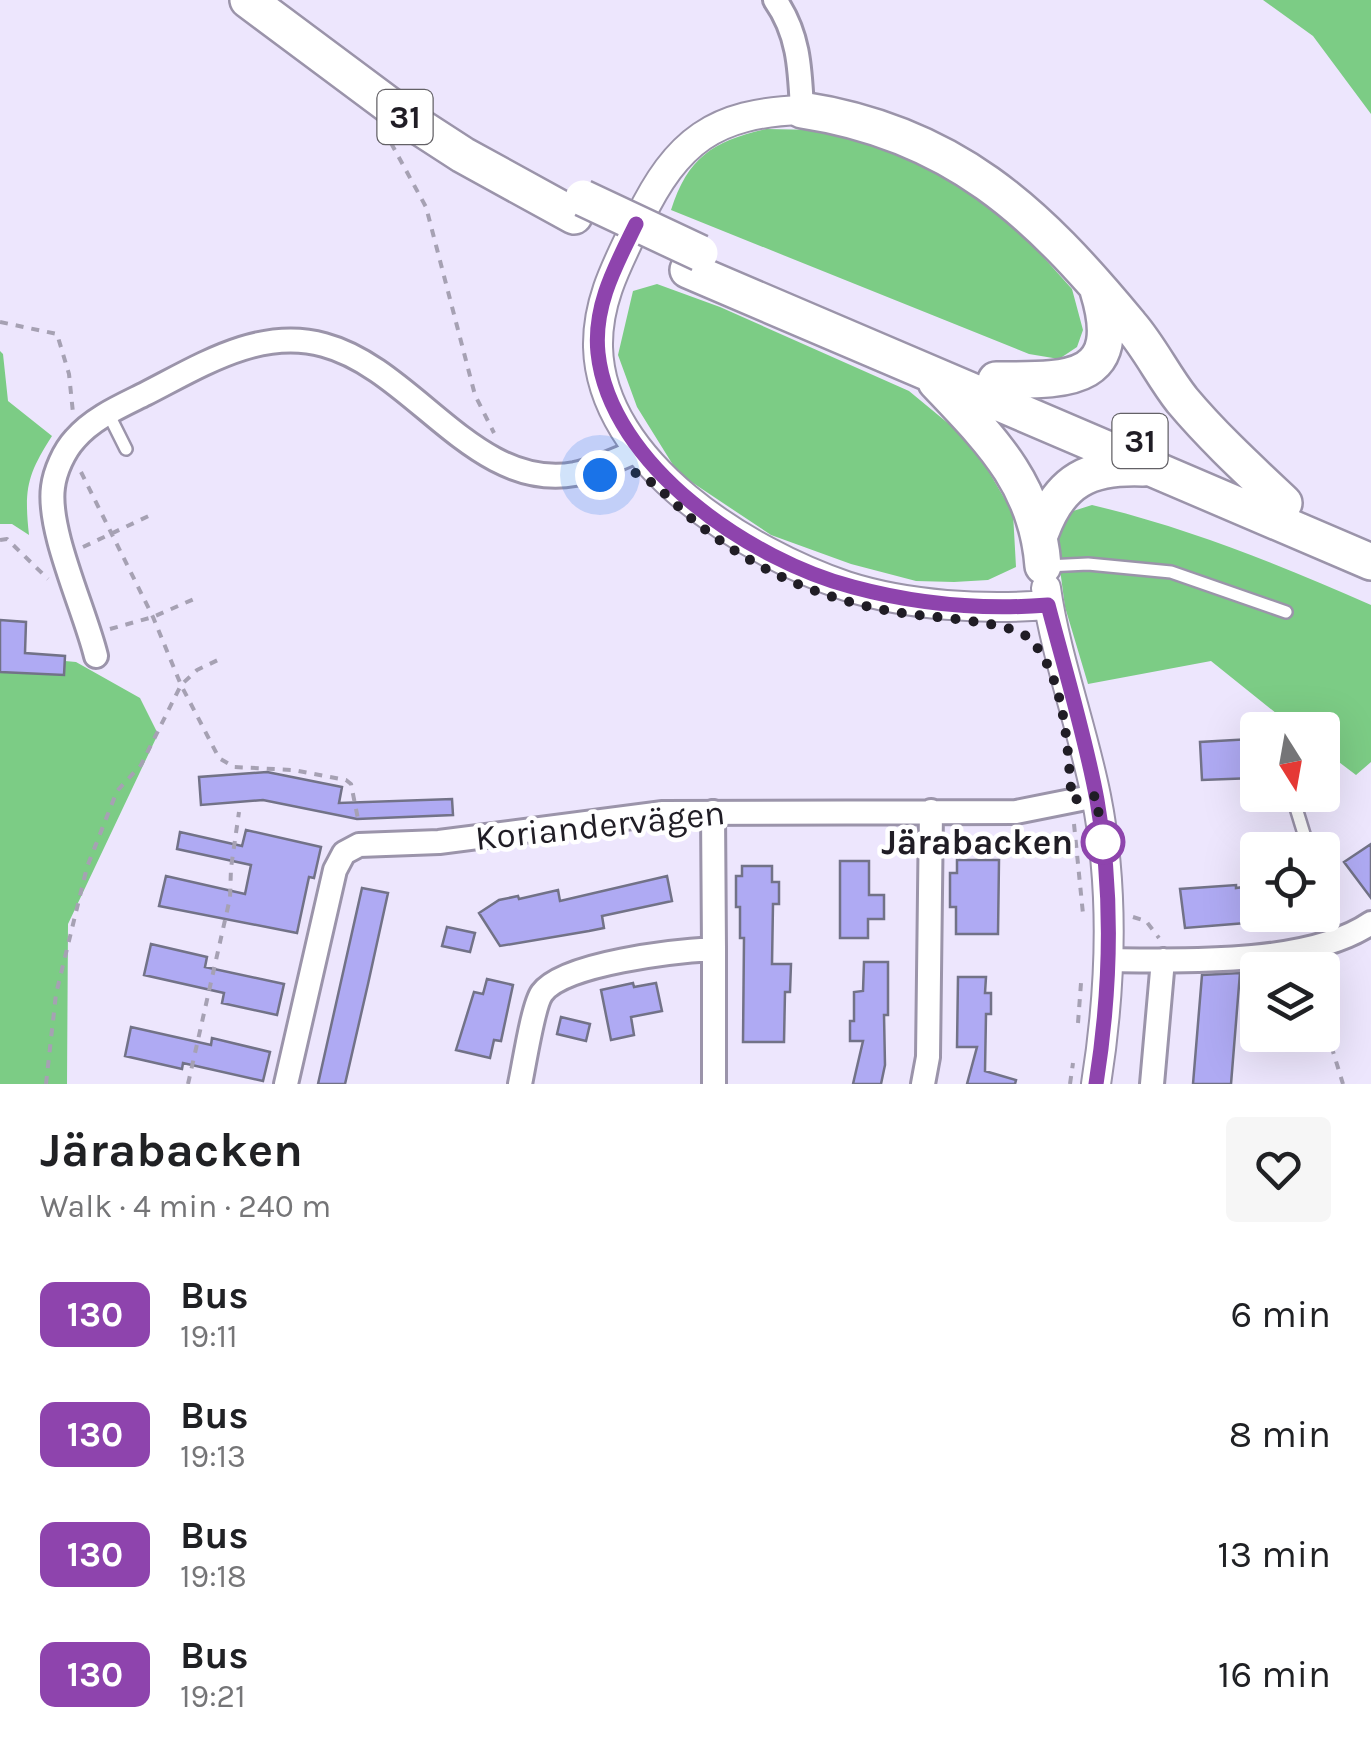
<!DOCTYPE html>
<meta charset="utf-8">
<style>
:root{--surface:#fff;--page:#f6f6f6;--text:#202124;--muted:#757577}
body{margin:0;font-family:Karla,sans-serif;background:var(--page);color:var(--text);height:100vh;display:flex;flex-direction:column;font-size:38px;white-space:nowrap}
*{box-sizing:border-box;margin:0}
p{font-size:32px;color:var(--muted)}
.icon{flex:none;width:55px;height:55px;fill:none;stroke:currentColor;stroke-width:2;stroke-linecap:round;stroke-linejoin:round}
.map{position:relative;height:1084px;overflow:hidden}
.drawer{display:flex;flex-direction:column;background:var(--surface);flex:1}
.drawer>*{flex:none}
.badge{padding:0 20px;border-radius:15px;font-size:35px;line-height:65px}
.needle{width:65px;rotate:169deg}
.controls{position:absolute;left:1240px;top:712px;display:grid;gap:20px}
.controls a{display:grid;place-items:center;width:100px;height:100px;border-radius:10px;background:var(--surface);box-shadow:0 10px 40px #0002;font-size:50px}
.you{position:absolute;width:50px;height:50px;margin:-25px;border:8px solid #fff;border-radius:50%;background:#1a73e8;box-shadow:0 0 0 15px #1a73e833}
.map>.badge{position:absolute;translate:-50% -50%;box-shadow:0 0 0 5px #fff}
.round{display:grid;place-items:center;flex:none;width:105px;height:105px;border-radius:10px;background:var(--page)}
.overview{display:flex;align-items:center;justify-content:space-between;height:170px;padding:0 40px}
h1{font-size:48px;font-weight:700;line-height:75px}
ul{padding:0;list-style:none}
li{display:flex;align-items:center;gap:30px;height:120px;padding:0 40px}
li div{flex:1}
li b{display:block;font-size:38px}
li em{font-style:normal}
li .badge{min-width:110px;font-weight:700;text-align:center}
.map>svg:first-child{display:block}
.green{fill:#7ccc85}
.building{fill:#afaaf3;stroke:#727287;stroke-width:2.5}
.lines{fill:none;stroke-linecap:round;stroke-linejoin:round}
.service-casing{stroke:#9b94aa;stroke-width:16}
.minor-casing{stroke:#9b94aa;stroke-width:28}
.tertiary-casing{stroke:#9b94aa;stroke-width:32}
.trunk-casing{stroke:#9b94aa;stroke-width:40}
.path{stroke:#a6a1b3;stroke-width:4;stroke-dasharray:8 8;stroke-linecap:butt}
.service{stroke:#fff;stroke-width:11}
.minor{stroke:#fff;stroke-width:22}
.tertiary{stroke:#fff;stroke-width:28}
.trunk{stroke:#fff;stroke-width:35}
.trunk-bridge-casing{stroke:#9b94aa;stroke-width:40;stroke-linecap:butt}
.trunk-bridge{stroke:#fff;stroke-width:35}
.line-casing{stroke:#fff;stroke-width:22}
.line{stroke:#8e44ad;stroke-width:15}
.walk{stroke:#201d25;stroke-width:10;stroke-dasharray:0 18}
.stop-dot{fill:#fff;stroke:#8e44ad;stroke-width:5}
.labels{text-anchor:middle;stroke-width:9;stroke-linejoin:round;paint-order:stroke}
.shield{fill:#fff;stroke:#636166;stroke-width:2.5}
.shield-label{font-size:32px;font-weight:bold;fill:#201d25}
.street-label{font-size:35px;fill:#201d25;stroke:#fff}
.stop-label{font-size:35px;font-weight:bold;fill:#201d25;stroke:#fff;text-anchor:end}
</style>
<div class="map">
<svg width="1371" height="1084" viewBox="0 0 1371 1084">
<rect width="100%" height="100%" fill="#ede6fd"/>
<path class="green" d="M1263 0H1371V114L1313 36Z
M766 129 819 130 893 148 1002 211 1072 289 1083 330 1077 347 1059 359 1029 354 671 210C688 157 713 141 766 129Z
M657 284 720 307 909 391 972 443 1013 513 1016 567 988 580 954 582 916 581 851 564 771 535 678 473 637 407 618 355 633 291Z
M0 351 3 354 8 401 52 436C27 475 24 489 29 535L12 524H0Z
M1092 505C1189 528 1280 565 1371 605V762L1356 775 1323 750 1322 730H1297L1211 661 1088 684 1065 607 1056 539 1070 512Z
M0 655 76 662 140 698 158 734 68 924 67 1084H0Z"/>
<path class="building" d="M0 620 26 622 25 653 65 656 64 675 0 672Z
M1251 739 1254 778 1202 780 1200 742Z
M267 772 342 787 339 803 452 799 453 815 357 819 263 800 201 805 199 777Z
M246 830 321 847 314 878 309 877 297 933 159 906 166 876 245 894 251 865 177 849 180 832 242 846Z
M1371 844V898L1344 862Z
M957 860H999L998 934H956V907H950V873H957Z
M840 861H869V895H884V919H868V938H840Z
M742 866H772V882H779V904H773L772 964H791L790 992H785L784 1042H743L744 938H740V907H736V876H742Z
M667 876 672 901 602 916 604 928 589 931 500 946 479 913 499 900 518 896 519 899 558 890 560 901Z
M1236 885V888L1258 885V922L1185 928 1180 889Z
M362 888 388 893 368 984 345 1084H318Z
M447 927 475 933 470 952 442 946Z
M151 944 207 957 205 967 284 984 277 1015 222 1003 224 993 144 975Z
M864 962H888V1015H884L885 1065 881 1084H853L863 1041H850V1021H854V992L863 991Z
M1240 973 1231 1084H1193L1202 975Z
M958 977H986L985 993H991V1014H986L985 1071 1016 1080 1015 1084H967L977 1047H957Z
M487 979 513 985 501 1041 494 1040 490 1058 456 1050 474 992 483 994Z
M633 983 634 987 656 983 662 1011 631 1017 634 1035 611 1040 601 990Z
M561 1017 590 1024 586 1041 557 1034Z
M131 1027 211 1045 212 1038 270 1052 263 1081 183 1063 182 1069 125 1056Z"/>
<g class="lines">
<g class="service-casing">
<path id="service" d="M108 413 126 449
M1047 566 1088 564 1171 572 1286 612
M1292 795 1309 850
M1322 895 1337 942"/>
</g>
<g class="minor-casing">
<path id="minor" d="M775 0C799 34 800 69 802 110
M96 656C85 610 47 531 53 487 55 471 64 451 75 439 93 418 121 406 145 394 200 366 260 327 324 345 414 369 475 492 575 474 597 469 618 459 639 450
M713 812 714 949
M1110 960C1184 961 1310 965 1371 923
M286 1084 335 870 344 853 359 845 439 842 663 813 1016 812 1096 796
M520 1084C524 1066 533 1005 542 993 564 963 676 951 714 949V1084
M923 1084 928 1057 931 811
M1152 1084 1163 960"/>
</g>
<g class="tertiary-casing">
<path id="tertiary" d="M802 110C714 113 677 141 639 219 619 261 597 299 598 347 601 464 748 553 846 586 908 606 984 610 1048 605
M1046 588C1056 658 1082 726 1096 796 1115 891 1111 989 1096 1084"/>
</g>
<g class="trunk-casing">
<path id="trunk" d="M248 0 409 120 463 155 574 216
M802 110C953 133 1036 211 1130 325 1150 348 1163 376 1182 400 1213 437 1249 470 1284 503
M688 270 1371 562
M996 380C1066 380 1127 384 1098 290
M936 382C990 439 1037 484 1043 566
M1041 532C1060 480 1089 466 1143 468"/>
</g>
<path class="path" d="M391 143 426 207 475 395 494 433
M0 322 57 334 69 374 73 413
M81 472 153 617 181 685 219 758 234 767 293 770 346 780 351 784 359 824
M0 540 7 539 48 579
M83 547 155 513
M110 629 153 617 194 599
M1074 824 1083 914
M1133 917 1146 921 1159 938
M1323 967 1327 1032 1343 1084
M1078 1023 1081 983
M46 1084 56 994 87 867 117 791 141 765 181 685 197 670 222 658
M188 1084 230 898 231 868 239 812
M1070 1084 1073 1063"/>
<use href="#service" class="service"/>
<use href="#minor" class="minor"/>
<use href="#tertiary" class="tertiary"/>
<use href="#trunk" class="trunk"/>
<g class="trunk-bridge-casing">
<path id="trunk-bridge" d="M583 198 700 253"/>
</g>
<use href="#trunk-bridge" class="trunk-bridge"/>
</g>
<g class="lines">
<g class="line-casing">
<path id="line" d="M636 224C616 265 593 306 598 353 610 466 752 561 853 587 916 604 984 610 1048 605 1065 670 1085 735 1097 800 1114 895 1111 989 1096 1084"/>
</g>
<use href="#line" class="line"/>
<path class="walk" d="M600 475C612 473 627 469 638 474 656 482 680 510 697 523 726 547 761 568 795 583 826 596 857 605 890 611 921 618 1012 619 1031 640 1067 680 1067 750 1072 800L1096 796 1103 842"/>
</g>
<circle class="stop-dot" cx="1103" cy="842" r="20"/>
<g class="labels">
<g class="shield">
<rect x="377.5" y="90" width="55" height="54" rx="8"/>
<rect x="1112.5" y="414" width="55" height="54" rx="8"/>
</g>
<g class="shield-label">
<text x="405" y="128">31</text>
<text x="1140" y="452">31</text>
</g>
<g class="street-label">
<text transform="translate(600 825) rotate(-6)" y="12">Koriandervägen</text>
</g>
<g class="stop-label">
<text x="1073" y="854">Järabacken</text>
</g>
</g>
</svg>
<div class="controls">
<a><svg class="needle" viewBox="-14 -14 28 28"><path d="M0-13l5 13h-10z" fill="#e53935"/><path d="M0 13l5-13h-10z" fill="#757577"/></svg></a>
<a><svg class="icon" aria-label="locate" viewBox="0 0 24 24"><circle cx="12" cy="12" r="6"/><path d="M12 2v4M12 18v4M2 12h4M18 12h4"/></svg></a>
<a><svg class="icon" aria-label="layers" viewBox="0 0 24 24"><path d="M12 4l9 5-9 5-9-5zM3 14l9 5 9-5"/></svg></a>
</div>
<div class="you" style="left:600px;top:475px"></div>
</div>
<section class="drawer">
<div class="overview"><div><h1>Järabacken</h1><p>Walk · 4 min · 240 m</p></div><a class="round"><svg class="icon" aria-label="heart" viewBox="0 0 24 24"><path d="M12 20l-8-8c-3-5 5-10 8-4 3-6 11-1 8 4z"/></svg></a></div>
<ul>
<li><span class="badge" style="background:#8e44ad;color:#fff">130</span><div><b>Bus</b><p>19:11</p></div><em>6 min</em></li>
<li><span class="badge" style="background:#8e44ad;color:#fff">130</span><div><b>Bus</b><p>19:13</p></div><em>8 min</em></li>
<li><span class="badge" style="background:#8e44ad;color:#fff">130</span><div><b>Bus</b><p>19:18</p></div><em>13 min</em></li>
<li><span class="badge" style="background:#8e44ad;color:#fff">130</span><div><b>Bus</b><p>19:21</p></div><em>16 min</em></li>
</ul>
</section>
